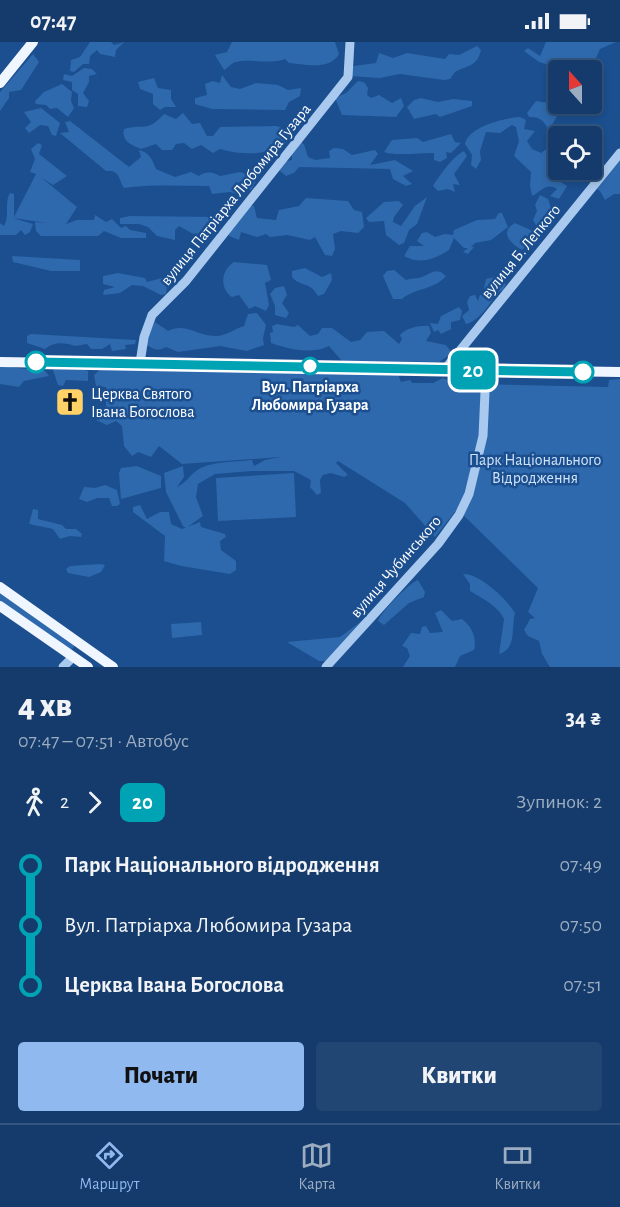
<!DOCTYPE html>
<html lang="uk">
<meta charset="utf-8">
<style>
:root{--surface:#143b6b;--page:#214673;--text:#f1f3f6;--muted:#9dadc1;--line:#33557e;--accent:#90b9f0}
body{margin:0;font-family:"Alegreya Sans",sans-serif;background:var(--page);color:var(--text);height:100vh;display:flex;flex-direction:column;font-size:22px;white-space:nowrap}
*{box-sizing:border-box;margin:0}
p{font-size:20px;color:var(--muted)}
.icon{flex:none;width:33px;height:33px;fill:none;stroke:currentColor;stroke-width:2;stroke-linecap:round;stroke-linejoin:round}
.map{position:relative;height:625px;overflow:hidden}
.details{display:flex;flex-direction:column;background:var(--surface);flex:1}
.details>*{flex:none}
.badge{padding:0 12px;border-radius:9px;font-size:21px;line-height:39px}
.needle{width:39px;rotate:339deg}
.buttons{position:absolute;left:548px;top:18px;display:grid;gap:12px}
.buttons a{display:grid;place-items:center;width:54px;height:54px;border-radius:6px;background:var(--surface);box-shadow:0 3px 9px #0003,0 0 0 2px var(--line);font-size:30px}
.map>.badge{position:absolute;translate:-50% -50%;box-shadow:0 0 0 3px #fff}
.legs{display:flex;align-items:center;gap:9px;height:66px;padding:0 18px;font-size:20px}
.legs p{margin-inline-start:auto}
.head{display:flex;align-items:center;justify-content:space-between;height:102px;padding:0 18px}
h1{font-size:33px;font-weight:800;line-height:45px}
.action{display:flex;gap:12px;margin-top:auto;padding:12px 18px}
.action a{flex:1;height:69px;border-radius:6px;background:var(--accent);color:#111;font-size:24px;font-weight:800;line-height:69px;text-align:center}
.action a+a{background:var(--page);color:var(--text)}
ul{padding:0 18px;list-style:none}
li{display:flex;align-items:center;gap:21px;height:60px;font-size:22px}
li i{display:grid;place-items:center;width:9px;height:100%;margin:0 8px;background:currentColor}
li i::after{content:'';width:15px;height:15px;margin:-8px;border:4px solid;border-radius:50%;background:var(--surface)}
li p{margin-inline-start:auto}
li:first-child i{background:linear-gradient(#0000 50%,currentColor 0)}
li:last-child i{background:linear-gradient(currentColor 50%,#0000 0)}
.status{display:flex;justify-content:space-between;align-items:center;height:42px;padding:0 30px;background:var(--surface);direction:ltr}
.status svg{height:16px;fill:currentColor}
.menu{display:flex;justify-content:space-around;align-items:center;height:84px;border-top:2px solid var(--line);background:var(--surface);font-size:16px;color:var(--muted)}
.menu a{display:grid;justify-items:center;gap:3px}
.menu .on{color:var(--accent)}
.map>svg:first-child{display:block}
.green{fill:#2e69ad}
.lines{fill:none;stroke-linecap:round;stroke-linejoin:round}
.minor{stroke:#a9c9ee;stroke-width:9}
.major{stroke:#f0f6ff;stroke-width:10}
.line-1-casing{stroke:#fff;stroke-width:14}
.line-1{stroke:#00a3b4;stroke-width:9}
.stop-1-dot{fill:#fff;stroke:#00a3b4;stroke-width:3}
.labels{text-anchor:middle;stroke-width:5;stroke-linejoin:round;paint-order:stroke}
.street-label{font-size:16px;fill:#fff;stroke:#1b4f8f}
.stop-label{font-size:16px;font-weight:bold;fill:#fff;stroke:#1b4f8f}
.poi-label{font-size:16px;fill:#fff;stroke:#1b4f8f;text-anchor:start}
.park-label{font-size:16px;fill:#cfe3fa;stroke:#1b4f8f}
</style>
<div class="status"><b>07:47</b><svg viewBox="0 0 49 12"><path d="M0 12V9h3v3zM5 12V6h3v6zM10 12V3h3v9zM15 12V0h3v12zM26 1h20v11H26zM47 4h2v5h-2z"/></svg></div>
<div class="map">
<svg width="620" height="625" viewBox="0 0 620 625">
<rect width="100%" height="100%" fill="#1b4f8f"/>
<path class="green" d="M90 0H111L114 3 124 0 116 8 115 15 100 12 97 8 90 14 89 22H83L74 30 70 29 71 18 80 15Z
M232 0H335L339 12C330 29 304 22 289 21L285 17C268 23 249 16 236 20 230 21 229 26 224 28L215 13 227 10Z
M546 0H616L600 7 596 16 592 18C582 15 569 15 561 23L563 28H558V53L549 23 539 20 524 9 528 6 540 14Z
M477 4 481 8C477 25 468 23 455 30L450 37 444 38 400 32 380 36 350 34 347 25 376 21 379 11 393 16 407 11 445 17 449 12 459 13Z
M33 12 39 20 21 48 9 50V56L0 69V50Z
M84 26 92 27 97 32 89 34V40L83 51 89 59 87 65 78 64V52L72 48V40L63 38 64 32 72 34Z
M222 33 231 45 240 47 256 41 278 43 288 48 301 46 300 54 289 60 285 68 212 67 195 62V56L207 53 205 42 213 39 220 41Z
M154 36 158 46 171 48V57L176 65H165L160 68 153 62V52L140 47 138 40Z
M358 39 364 40 368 46 367 53 371 56 379 53 392 61 401 56 404 64 396 75 342 73 335 56 346 51Z
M62 42 72 50 71 59 74 66 68 75 57 66 50 67 46 63 36 62 35 59 44 50Z
M421 56 438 60 453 57 472 59V64L440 75 436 72 414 77 407 65 414 58Z
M536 59 555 62 557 74 552 83 561 94H558V104L553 102C549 88 546 74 529 75L527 71Z
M41 66 60 81 56 94 52 93 48 84 40 83 29 91 25 86 31 80 24 70Z
M183 71 192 82 200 81 207 94H213L220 85 277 84 291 90 292 96C273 114 243 114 220 107L213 111 201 103 192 107 184 101 176 102 172 108H162L156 102 141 107C131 103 121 99 124 87 145 81 147 91 164 72L176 77Z
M520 75 526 78 524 87 535 89 527 99 532 107 541 111 545 108 558 107V128H565L559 129V139L567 144 559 157 550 154 557 147C546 140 541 150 532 154L530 144 531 130 514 114 519 99 516 85 512 83 500 91 486 90 480 109 481 118 476 127 471 123 472 113 465 102C468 85 504 76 520 75Z
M70 79 129 125 141 115 139 108C150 111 152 117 156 127L175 135 191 130 199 134C206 129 213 130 220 134L240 130 246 132 253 126H259L260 130 252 147 239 153 230 150 212 152 209 144C181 144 152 142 124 146 118 136 120 128 106 129L60 91 69 90 65 80Z
M451 92 455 100 461 101 451 111 446 110 447 116 440 120 434 118V111C422 111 392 114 384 110L392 98 417 96 423 100Z
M297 99 304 102 308 115 315 118 330 116 329 109 334 106 343 107 352 113 375 108 378 112 370 123 395 118 413 129 403 134 412 142 406 144 393 137 390 127 299 125 294 131 286 134 279 128 287 119 292 118V106Z
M38 101 42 103 39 112 67 134 53 143 42 136 77 165 66 182 77 178H94L95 173 106 180 112 177 121 186 126 184 130 188 146 191V196H121L104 189 98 194H41L36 189 35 180 47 181 13 176 33 182 30 190 25 193 21 188 16 193H0V181L4 184C10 173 4 161 10 151L14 152V175L36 132 30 130 35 117 31 107Z
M464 109 467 114 454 132 460 143 453 142 455 150 448 147 438 149 433 144C440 133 452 115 464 109Z
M620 113V152H614L605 158 600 149 594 145Z
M540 153 548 157 551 166 543 175 547 186 545 188H539L533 178 537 169 535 163Z
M427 155 417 182 409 188 404 201 399 203 386 193 384 179 369 180 366 176 384 160 399 159 403 163 394 175 393 180 401 184 415 164Z
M306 156 348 159 354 168 362 170 364 185 358 191 341 189 333 192 335 207 332 214 325 213 315 195 310 198 287 193 270 195 266 192 257 195 241 190 239 198 229 194V190L246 164H254L257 176 276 178 279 168 299 164Z
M499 171H502L508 185 491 198 475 201 471 205H474L468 212 463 210 468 206H464L454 196 449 208C435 217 420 223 404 214L410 204H424L417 199 422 191 427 190 435 195 445 192 453 193 454 188 477 178 495 177Z
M130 174 216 175 217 179 207 192 195 193 179 184 175 188V198L157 194 148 185 139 182H120V176Z
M515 181 535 190V195L522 208C510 201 499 190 515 181Z
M12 214 80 218V229H51L13 220Z
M234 220 267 223 271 238 265 241 269 263 266 269 255 264 249 267 239 253 232 255C219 246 221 228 234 220Z
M305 226 322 235 331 231 332 238 324 252 318 254C310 239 300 245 292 235V229Z
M394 228 406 238C411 236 418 237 422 235 432 231 436 225 446 234 434 248 415 246 402 257H393L383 234 387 229Z
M118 231 145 236 147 240 162 236 167 243 166 252 161 253 143 244 132 243 120 251 103 253 104 248 115 245 103 242V234Z
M495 235 506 242 503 248 495 252C491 263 477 280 466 282L462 274 469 268 467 260 470 254 475 253 478 259 480 253 486 251 484 246 486 237Z
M284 244 287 253 282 261 289 271 286 276 275 273V264L270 252 275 246Z
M459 265 462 269 460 278 451 280V287L441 292 438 288 434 290 430 281 438 282 441 274Z
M257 271 266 283 263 296 264 303 247 309 220 304 178 310 166 305C157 310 153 307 144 301L155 280 168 289C185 280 199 295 216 294 226 294 234 287 244 284L248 272Z
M277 282 294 285 298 283 310 294 318 292 322 286H332L351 300 360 298 367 290 384 289 399 302 402 297 400 293C406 286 420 283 429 284L431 291 426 299 446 303 452 311 439 320 342 319 329 304C312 313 288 307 271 301L270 291 273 290 272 284Z
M31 292 136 298 135 302 125 303 126 307 112 309 110 302 102 307H91L87 302 75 304C65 301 55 299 45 307L27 301V294Z
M0 324 45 329 49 334 24 339 19 345 0 342Z
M58 324 81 326 88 329V339L66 338 63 344 58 343 53 328Z
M103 325 391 330 398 332 401 340 410 338 412 341H433L443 336 452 340 458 338 479 342 608 345 609 338 620 337V625H550L542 612 539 599 528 594 524 588 530 577 535 576 528 570 538 546 457 467 435 495 405 461 338 419 336 421 348 433 344 435 331 431 323 433 320 438 321 451 317 453 310 445 311 438 294 429H252L215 432 198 442 196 455 203 474 186 486 183 484 166 450 164 431 183 424 184 435 177 445C186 441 189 434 196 429 209 419 235 420 252 418L254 424 265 418 281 415 182 422 159 404 151 415 138 410 132 414 124 404 122 384 116 379 107 383 96 378 109 374 106 373V345L96 344 94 333Z
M137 424 161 434V446L121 457 119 431 121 426Z
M294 431 296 475 218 479 216 436Z
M105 443 117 448 120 462 117 464H112L109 456H97L87 460 79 457 84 445 95 446Z
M140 463 147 477 160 470H169L171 482 182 487 200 480 201 485 225 492 226 495 220 499 221 508 236 519V528L230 532 181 524 164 519 165 494 133 470V465Z
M33 467 38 468V477L62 483 66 487H76L82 492 81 495 70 494 60 497 53 487 29 482Z
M100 522 105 523 101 530 89 535 68 531 66 527 70 524Z
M463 532C479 531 507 557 515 571 511 587 517 607 499 612L504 577C498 564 482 556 470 549V542Z
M418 538 425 550 424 555 409 561 384 583 378 579C381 570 408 542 418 538Z
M0 549 74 603V605L71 608 0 560Z
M441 568 452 579 462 577C472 585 477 595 474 608L460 614 455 625H403L410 614 407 606 402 604 411 591 420 592 422 585 426 584 430 591 443 590 435 571Z
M363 578 365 583 331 613 328 619H319L287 600 340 595Z
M201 580 202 593 172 596 171 582Z"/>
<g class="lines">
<path class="minor" d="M140 321 144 295 152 273 186 239 348 35 350 0
M445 327 620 111
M63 625 73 615
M326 625 438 502 459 473 469 452 483 394 486 328"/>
<path class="major" d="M0 41 33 0
M0 320 620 330
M0 545 113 625
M0 564 88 625"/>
</g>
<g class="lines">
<g class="line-1-casing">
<path id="line-1" d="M36 320 583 330"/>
</g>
<use href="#line-1" class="line-1"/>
</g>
<defs>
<g id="church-square" transform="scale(1.5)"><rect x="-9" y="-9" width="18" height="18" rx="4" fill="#ffd166" stroke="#1b4f8f"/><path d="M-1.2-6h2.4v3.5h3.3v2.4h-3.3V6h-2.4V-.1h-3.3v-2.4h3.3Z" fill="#111"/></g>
</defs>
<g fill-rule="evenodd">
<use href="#church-square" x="70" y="360"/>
</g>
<g class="stop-1-dot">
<circle cx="36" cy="320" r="10"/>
<circle cx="310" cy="324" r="8"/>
<circle cx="583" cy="330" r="10"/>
</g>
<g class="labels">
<g class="street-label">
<text transform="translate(235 152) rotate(-51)" y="6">вулиця Патріарха Любомира Гузара</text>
<text transform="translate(520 209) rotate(-51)" y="6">вулиця Б. Лепкого</text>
<text transform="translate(395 524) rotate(-49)" y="6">вулиця Чубинського</text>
</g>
<g class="stop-label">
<text x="310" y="350">Вул. Патріарха<tspan x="310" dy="18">Любомира Гузара</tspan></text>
</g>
<g class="poi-label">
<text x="91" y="357">Церква Святого<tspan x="91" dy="18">Івана Богослова</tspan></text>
</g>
<g class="park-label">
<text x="535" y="423">Парк Національного<tspan x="535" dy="18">Відродження</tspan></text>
</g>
</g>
</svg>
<div class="buttons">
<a><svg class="needle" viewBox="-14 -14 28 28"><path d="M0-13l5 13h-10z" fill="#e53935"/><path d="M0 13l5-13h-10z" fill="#9dadc1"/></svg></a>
<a><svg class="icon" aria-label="locate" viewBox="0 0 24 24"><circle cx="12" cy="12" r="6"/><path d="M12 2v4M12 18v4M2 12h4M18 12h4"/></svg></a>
</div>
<b class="badge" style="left:473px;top:328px;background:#00a3b4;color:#fff">20</b>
</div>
<section class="details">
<div class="head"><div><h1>4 хв</h1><p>07:47 – 07:51 · Автобус</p></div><b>34 ₴</b></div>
<div class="legs"><svg class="icon" aria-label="walk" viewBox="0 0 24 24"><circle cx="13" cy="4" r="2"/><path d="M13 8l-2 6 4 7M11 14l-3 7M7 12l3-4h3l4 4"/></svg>2<svg class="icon" aria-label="forward" viewBox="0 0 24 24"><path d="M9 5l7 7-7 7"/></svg><b class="badge" style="background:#00a3b4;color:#fff">20</b><p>Зупинок: 2</p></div>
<ul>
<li><i style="color:#00a3b4"></i><b>Парк Національного відродження</b><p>07:49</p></li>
<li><i style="color:#00a3b4"></i><span>Вул. Патріарха Любомира Гузара</span><p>07:50</p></li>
<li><i style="color:#00a3b4"></i><b>Церква Івана Богослова</b><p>07:51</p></li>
</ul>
<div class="action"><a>Почати</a><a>Квитки</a></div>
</section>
<nav class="menu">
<a class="on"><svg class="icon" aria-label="directions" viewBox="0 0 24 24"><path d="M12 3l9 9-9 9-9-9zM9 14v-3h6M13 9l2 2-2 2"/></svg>Маршрут</a>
<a><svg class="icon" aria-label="map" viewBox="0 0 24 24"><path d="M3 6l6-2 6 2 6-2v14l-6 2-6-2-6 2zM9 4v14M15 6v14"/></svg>Карта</a>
<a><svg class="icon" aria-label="tickets" viewBox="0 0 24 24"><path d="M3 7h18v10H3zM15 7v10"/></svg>Квитки</a>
</nav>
